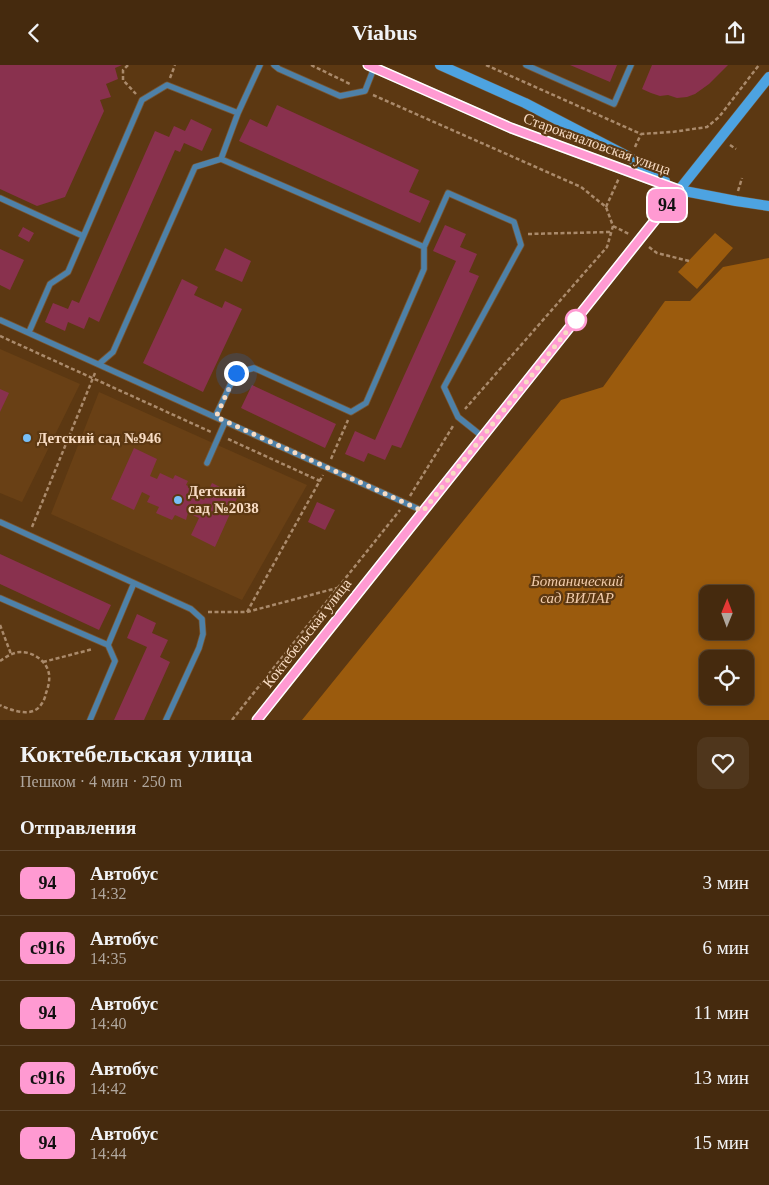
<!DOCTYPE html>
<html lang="ru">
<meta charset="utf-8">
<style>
:root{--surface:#452a0e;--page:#4f361c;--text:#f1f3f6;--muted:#b0a79e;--line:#5d462e}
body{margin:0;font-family:Georgia,serif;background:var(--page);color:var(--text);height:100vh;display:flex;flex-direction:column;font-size:19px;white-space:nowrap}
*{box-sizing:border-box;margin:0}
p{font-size:16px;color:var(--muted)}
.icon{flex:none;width:28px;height:28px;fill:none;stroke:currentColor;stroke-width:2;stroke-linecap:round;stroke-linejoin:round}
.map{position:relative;height:655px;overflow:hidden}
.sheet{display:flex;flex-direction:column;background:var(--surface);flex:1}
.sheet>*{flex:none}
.badge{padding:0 10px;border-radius:8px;font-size:18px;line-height:32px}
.needle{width:32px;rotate:1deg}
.controls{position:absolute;left:699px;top:520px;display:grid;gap:10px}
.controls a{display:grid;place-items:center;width:55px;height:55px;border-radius:10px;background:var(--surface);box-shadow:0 2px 8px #0003,0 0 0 1px var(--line);font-size:25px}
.you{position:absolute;width:25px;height:25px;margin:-12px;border:4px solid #fff;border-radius:50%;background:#1a73e8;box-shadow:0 0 0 8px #1a73e833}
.map>.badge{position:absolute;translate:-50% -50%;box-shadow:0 0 0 2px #fff}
h2{padding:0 20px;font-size:19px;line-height:45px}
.round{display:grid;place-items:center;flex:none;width:52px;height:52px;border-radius:10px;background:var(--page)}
.head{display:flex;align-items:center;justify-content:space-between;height:85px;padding:0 20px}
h1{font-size:24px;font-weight:800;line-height:38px}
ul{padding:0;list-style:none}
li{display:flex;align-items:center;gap:15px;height:65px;padding:0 20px;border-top:1px solid var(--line)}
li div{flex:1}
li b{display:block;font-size:19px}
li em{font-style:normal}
li .badge{min-width:55px;font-weight:700;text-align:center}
header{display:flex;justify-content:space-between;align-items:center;height:65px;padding:0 20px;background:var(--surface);font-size:22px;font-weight:800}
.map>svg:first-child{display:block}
.built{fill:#694015}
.green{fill:#9b5b0d;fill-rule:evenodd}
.building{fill:#89314e}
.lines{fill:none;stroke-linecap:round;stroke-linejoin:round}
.lane-casing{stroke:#785632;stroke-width:7}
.secondary-casing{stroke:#785632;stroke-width:11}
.path{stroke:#aa8a6b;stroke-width:2.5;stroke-dasharray:4 2.5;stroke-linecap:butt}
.lane{stroke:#4e81a8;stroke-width:5.5}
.secondary{stroke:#4da3e1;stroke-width:10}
.line-casing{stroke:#fff;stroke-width:11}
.line{stroke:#ff9ad2;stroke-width:8}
.walk{stroke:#f8dcc4;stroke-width:5;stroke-dasharray:0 9}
.stop-dot{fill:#fff;stroke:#ff9ad2;stroke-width:2.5}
.poi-dot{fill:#77bff7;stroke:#5c3812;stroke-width:2}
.labels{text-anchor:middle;stroke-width:4.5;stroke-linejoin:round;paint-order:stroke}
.street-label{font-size:15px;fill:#f8dcc4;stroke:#5c3812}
.poi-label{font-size:15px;font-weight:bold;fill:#f8dcc4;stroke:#5c3812;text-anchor:start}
.park-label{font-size:15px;font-style:italic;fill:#f2ccab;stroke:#5c3812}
</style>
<header><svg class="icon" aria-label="back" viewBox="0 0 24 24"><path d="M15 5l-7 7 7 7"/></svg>Viabus<svg class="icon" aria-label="share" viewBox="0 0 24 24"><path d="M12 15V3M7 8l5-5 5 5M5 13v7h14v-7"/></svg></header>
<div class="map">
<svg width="769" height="655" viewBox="0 0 769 655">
<rect width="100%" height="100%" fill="#5c3812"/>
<path class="built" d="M0 284 80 319 22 437 0 428Z
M99 327 307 420 242 535 51 449Z"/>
<path class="green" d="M715 168 733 183 697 224 678 207Z
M769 193V655H302L561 335 603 322 665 236H690L723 202ZM708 529H745V566H708ZM708 594H745V631H708Z"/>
<path class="building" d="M0 0H122L115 3 118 14 106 19 111 32 100 35 104 46 65 132 37 141 0 124Z
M570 0H617L610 17Z
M652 0H728L709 19 695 29 687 32 677 33 668 30 660 31 651 28 642 24Z
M277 40 419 105 409 127 430 136 420 158 239 76 250 54 267 62Z
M191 54 212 64 202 86 184 78 180 87 175 85 99 257 89 252 84 264 68 257 65 266 45 257 53 238 68 244 72 235 79 238 155 66 169 72 174 61 185 66Z
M445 160 466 169 460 182 477 189 469 207 479 211 401 383 392 380 385 395 368 388 364 397 345 389 355 366 375 375 456 196 433 186Z
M23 162 34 168 29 177 18 171Z
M225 183 251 196 242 217 215 205Z
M0 184 24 195 10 225 0 220Z
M182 214 198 222 194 230 222 243 225 236 242 244 203 327 143 298Z
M252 320 336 359 325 383 241 343Z
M0 324 9 328 0 347Z
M134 383 157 394 150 411 157 414 160 408 173 414 175 410 188 416 186 420 197 425 195 431 204 435 212 418 238 431 215 482 191 470 199 453 188 448 186 455 175 450 172 455 156 448 159 442 147 437 150 431 142 427 134 445 111 434Z
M317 437 335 445 325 465 308 457Z
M0 489 111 540 99 565 0 519Z
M137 549 156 558 152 568 168 575 160 592 170 597 144 655H114L147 582 127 573Z"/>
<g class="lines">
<g class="lane-casing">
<path id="lane" d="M274 0 279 4 340 31 365 26 374 3
M526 0 614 39 631 0
M221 94 424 182
M0 133 83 171
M0 255 423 446
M29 267 50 219 68 207 142 35 167 20 238 48
M99 299 113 287 195 102 221 94 238 48 260 0
M215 352 236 308 254 303 351 347 366 338 424 204V182L448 128 514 157 521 180 444 322 458 352 483 372
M207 398 225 357
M0 457 191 544 202 554 203 569 199 583 166 655
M0 533 108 580 115 596 90 655
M108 580 134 518"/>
</g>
<g class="secondary-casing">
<path id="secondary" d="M368 0 511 63 679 125 736 136 769 141
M440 0 525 38 629 92 665 116
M257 655 769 12"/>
</g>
<path class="path" d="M128 0 123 5V15L136 29
M311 0 350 19
M486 0 641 69 672 67 707 62 719 52 759 0
M170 13 175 0
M373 30 581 122 606 142 613 161 607 182 465 344
M730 80 736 84
M635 82 641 69
M738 126 742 113
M606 142 619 113
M613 161 629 169
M528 169 611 167
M649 182 657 188 689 196
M0 271 211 367
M228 374 320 416
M331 394 348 355
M410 431 453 361
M32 462 95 308
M208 547H247L337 523
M247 547 323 410
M0 560 11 589
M0 596C6 592 13 587 21 587 33 587 47 596 49 609 50 615 48 623 46 628 45 634 42 640 37 644 27 651 10 645 0 640
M43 597 93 584
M232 655 400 445"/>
<use href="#lane" class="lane"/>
<use href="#secondary" class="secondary"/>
</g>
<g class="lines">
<g class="line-casing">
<path id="line" d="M257 655 679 125 511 63 368 0"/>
</g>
<use href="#line" class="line"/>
<path class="walk" d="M236 308 216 352 423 446 576 255"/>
</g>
<circle class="stop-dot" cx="576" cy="255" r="10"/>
<g class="poi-dot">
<circle cx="27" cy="373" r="5"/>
<circle cx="178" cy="435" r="5"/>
</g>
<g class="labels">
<g class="street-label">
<text transform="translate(597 79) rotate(20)" y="5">Старокачаловская улица</text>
<text transform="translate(307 568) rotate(-52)" y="5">Коктебельская улица</text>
</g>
<g class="poi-label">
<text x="37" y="378">Детский сад №946</text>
<text x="188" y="431">Детский<tspan x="188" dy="17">сад №2038</tspan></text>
</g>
<g class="park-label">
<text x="577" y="521">Ботанический<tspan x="577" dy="17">сад ВИЛАР</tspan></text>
</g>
</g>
</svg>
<div class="controls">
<a><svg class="needle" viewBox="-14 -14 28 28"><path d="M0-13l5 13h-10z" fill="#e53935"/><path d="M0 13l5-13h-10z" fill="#b0a79e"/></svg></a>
<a><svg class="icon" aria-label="locate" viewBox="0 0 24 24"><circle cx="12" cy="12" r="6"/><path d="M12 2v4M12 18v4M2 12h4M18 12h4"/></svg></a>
</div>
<div class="you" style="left:236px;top:308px"></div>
<b class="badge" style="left:667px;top:140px;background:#ff9ad2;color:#111">94</b>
</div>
<section class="sheet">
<div class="head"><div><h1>Коктебельская улица</h1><p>Пешком · 4 мин · 250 m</p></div><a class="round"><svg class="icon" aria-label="heart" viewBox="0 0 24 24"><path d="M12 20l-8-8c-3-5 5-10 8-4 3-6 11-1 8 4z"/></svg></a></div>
<h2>Отправления</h2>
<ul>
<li><span class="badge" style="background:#ff9ad2;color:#111">94</span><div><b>Автобус</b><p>14:32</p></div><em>3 мин</em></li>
<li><span class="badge" style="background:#ff9ad2;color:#111">с916</span><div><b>Автобус</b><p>14:35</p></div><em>6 мин</em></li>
<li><span class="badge" style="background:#ff9ad2;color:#111">94</span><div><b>Автобус</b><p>14:40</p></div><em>11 мин</em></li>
<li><span class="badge" style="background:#ff9ad2;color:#111">с916</span><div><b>Автобус</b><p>14:42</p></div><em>13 мин</em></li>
<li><span class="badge" style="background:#ff9ad2;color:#111">94</span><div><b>Автобус</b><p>14:44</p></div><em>15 мин</em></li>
</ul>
</section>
